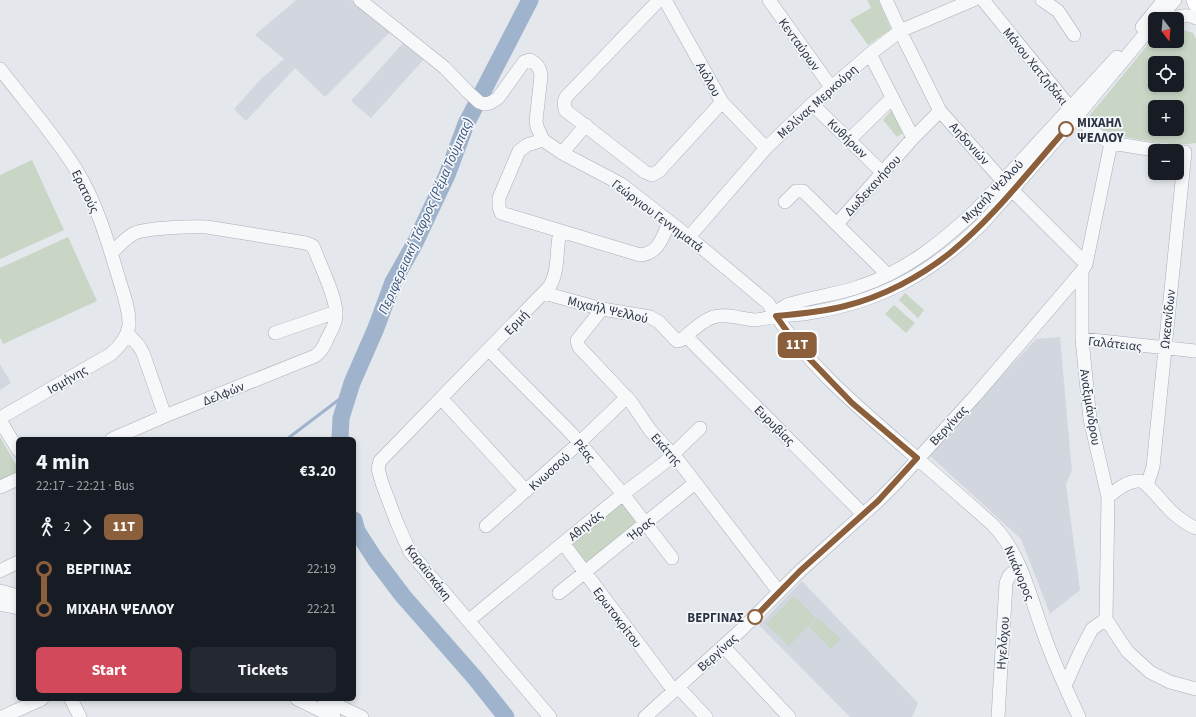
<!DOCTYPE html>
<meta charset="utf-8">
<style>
:root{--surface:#171b24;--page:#242831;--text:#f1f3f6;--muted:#9ea1a6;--accent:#d1495b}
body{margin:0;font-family:"Source Sans 3",sans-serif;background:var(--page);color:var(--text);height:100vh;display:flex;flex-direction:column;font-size:15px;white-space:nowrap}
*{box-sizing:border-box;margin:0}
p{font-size:13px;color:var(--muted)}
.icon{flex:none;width:22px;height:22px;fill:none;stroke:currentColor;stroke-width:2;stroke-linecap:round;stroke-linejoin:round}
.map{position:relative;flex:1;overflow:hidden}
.panel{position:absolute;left:16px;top:437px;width:340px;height:264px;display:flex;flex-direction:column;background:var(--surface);border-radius:6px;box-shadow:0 2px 6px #0003}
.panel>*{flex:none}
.badge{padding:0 8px;border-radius:6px;font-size:14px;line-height:26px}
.needle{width:26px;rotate:164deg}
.fabs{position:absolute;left:1148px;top:12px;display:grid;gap:8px}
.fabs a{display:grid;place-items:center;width:36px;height:36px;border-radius:6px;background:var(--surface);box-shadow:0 2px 6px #0003;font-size:20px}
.map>.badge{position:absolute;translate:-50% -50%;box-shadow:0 0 0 2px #fff}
.legs{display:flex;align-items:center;gap:6px;height:44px;padding:0 20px;font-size:13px}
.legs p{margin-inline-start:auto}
.summary{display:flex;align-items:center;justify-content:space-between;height:68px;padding:0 20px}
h1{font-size:22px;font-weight:700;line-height:30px}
.primary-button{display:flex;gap:8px;margin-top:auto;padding:8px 20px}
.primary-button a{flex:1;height:46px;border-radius:6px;background:var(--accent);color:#fff;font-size:16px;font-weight:700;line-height:46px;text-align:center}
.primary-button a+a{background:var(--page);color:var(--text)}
ul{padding:0 20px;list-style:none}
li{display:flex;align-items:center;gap:14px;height:40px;font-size:15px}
li i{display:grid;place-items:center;width:6px;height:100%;margin:0 5px;background:currentColor}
li i::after{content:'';width:10px;height:10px;margin:-5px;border:3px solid;border-radius:50%;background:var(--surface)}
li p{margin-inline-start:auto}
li:first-child i{background:linear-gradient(#0000 50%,currentColor 0)}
li:last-child i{background:linear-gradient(currentColor 50%,#0000 0)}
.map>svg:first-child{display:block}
.built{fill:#d2d6de}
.green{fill:#c9d6c5;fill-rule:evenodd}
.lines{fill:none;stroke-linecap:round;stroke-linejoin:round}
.stream{stroke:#9fb4cc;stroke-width:3}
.river{stroke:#9fb4cc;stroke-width:17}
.minor-casing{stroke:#a9aeb7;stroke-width:14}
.major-casing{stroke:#a3abb8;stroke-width:18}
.minor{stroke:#f7f8fa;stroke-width:13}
.major{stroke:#fff;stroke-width:17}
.line-1-casing{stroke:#fff;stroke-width:9}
.line-1{stroke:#8b5e3c;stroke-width:6}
.stop-1-dot{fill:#fff;stroke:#8b5e3c;stroke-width:2}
.labels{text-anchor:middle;stroke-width:3.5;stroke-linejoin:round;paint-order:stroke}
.street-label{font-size:13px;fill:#2b3445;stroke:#f4f6f9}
.stop-label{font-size:13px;font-weight:bold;fill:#2b3445;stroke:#f4f6f9;text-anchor:start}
.water-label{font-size:14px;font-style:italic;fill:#34527a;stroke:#f4f6f9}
</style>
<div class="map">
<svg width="1196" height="717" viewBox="0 0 1196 717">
<rect width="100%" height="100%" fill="#e4e7ec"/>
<path class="built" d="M296 0H351L390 32 325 97 295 68 246 121 234 109 261 79 284 59 255 35Z
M404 42 425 58 371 118 351 101Z
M1060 337 1071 461 1072 470 1066 484 1080 590 1050 614 1021 539 929 455 1036 339Z
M0 364 11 383 0 390Z
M802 581 918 703 912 717H850L759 625Z"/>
<path class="green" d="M867 0H878L891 29 868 45 850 20 871 8Z
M1177 28 1193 33 1196 39V143C1189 144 1182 145 1174 144 1157 143 1092 135 1088 117L1110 91 1155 36V41H1177ZM1155 63H1177V85H1155ZM1155 107H1177V129H1155Z
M895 106 907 130 897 137 883 120Z
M32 160 64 230 0 259V175Z
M68 237 97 301 3 344 0 337V268Z
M905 293 924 310 918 318 899 300Z
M894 305 915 323 906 333 885 314Z
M0 437 18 468V476L0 484Z
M624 500 642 522 588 566 570 544Z
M794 596 816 618 789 646 766 624Z
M818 618 841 639 831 649 809 627Z"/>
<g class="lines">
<path class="stream" d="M287 439 349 392"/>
<path class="river" d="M340 439 341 418 352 383 376 328 393 282 414 245 447 175 466 124 530 0
M354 520 357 531 375 559 403 596 475 678 506 717"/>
<g class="minor-casing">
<path id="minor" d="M360 0 445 68 468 92 479 102 484 104 490 103 498 98 524 62 530 60C537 64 540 67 541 76L536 121 537 127 543 140 562 153 621 184 689 237 768 303C802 360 854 404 904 447 934 473 964 499 993 525 1021 554 1030 596 1043 632 1053 661 1066 689 1079 717
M659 0 566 97 564 102 565 110 645 172 652 175 659 171 722 102
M665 0 722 102 766 148
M769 0 831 87
M886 0 904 39 940 111 1003 181 1086 264
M983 0 1077 116 1097 135 1111 143
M1042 0 1058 11 1074 35
M1161 16 1175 0
M1171 19C1179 16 1188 14 1196 18
M1142 27 1164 0
M870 54 913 138
M0 69C26 103 55 135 77 171 97 204 108 242 119 279 123 293 130 310 129 326 127 337 119 347 111 354L0 418
M812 104 883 173
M543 140 527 145 519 151 499 198V207L501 213 640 255C658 254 663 237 669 222
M849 140 892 98
M1111 143 1086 264 1082 271V339L1090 419 1108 497 1106 619 1127 651 1150 672 1170 682 1196 689
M1111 143 1161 151
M562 153 586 125
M785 202 796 191H803L888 275
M837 224 913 138 940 111
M689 237 766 148 812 104 870 54 900 31 973 0
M111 253C118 247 126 237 135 233 146 228 193 226 207 227L306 243 313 246 315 251C321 267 337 299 336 315 336 324 331 331 327 339 324 346 322 351 315 356L165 416 112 439
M544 293 602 309 650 317 659 322 675 339 677 341 681 340C691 332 700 322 713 317 726 313 741 319 755 320 762 320 769 317 776 316 787 315 798 315 809 313 880 302 930 274 982 224L1077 116 1155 22
M602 309 578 339 577 341 579 347 631 402 650 430 681 464 779 592
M776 316 777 311 787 305C810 297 835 295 858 287 905 272 942 242 977 209L1117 57
M127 333 139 346 143 353 165 416
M275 333 336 312
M686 336 863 514
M1082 339 1196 351
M489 350 572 434 623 494 672 558
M441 398 526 491
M0 420 18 450
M1147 485 1153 467 1185 152
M0 487 18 479
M1108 497C1116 490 1128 480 1140 481 1147 482 1166 507 1173 513 1180 519 1188 525 1196 528
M486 526 579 443 627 397
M563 543 674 691
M0 571 18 562
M0 591 18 596
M559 593 695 483
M0 604 18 608
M468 621 623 494 664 463 700 428
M723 646 789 717
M1065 686 1080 652 1092 629 1106 619
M678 687 706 717
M71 699 80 717
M297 699 334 717
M324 699 362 717
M2 717 42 699
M550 717 410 552 397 523 382 483 378 469 380 461 550 286C559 270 556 249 560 231
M645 717 741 630 800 571 878 501 897 482 976 395 1082 271
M998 717 1006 583 1009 576 1013 572"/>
</g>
<g class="major-casing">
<path id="major" d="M1195 0 1196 3"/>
</g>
<use href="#minor" class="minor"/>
<use href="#major" class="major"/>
</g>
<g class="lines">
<g class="line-1-casing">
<path id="line-1" d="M755 617 800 571 878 501 917 458 852 403 799 348 776 316C799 314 822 312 845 306 882 297 920 277 950 253 992 219 1029 171 1066 129"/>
</g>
<use href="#line-1" class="line-1"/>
</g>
<g class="stop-1-dot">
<circle cx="1066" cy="129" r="7"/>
<circle cx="755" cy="617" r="7"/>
</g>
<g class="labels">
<g class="street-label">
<text transform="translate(800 44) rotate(54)" y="5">Κενταύρων</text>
<text transform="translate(1036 66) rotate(51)" y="5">Μάνου Χατζηδάκι</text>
<text transform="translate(709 79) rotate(61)" y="5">Αιόλου</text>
<text transform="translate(817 101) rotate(-42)" y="5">Μελίνας Μερκούρη</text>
<text transform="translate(848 138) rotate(44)" y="5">Κυθήρων</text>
<text transform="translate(970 143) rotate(48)" y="5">Αηδονιών</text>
<text transform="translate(872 185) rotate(-48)" y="5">Δωδεκανήσου</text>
<text transform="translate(86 191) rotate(64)" y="5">Ερατούς</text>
<text transform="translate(992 191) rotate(-46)" y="5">Μιχαήλ Ψελλού</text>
<text transform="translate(658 215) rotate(37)" y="5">Γεώργιου Γεννηματά</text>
<text transform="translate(608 309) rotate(13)" y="5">Μιχαήλ Ψελλού</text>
<text transform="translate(1167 319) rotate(-84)" y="5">Ωκεανίδων</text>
<text transform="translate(516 322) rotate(-46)" y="5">Ερμή</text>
<text transform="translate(1115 343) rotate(6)" y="5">Γαλάτειας</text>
<text transform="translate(67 379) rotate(-30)" y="5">Ισμήνης</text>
<text transform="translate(223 393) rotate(-22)" y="5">Δελφών</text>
<text transform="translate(1091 407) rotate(81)" y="5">Αναξιμάνδρου</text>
<text transform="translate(775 425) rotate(45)" y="5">Ευρυβίας</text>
<text transform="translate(948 425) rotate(-47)" y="5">Βεργίνας</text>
<text transform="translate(667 449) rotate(48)" y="5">Εκάτης</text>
<text transform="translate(585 450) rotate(50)" y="5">Ρέας</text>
<text transform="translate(549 471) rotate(-42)" y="5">Κνωσσού</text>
<text transform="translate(585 525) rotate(-39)" y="5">Αθηνάς</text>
<text transform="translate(640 528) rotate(-39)" y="5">Ήρας</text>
<text transform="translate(429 572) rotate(52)" y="5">Καραϊσκάκη</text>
<text transform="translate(1020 573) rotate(67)" y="5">Νικάνορος</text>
<text transform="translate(618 617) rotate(53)" y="5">Ερωτοκρίτου</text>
<text transform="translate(1002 643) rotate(-86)" y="5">Ηγελόχου</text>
<text transform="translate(717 652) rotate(-42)" y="5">Βεργίνας</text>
</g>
<g class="stop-label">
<text x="1077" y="127">ΜΙΧΑΗΛ<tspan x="1077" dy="15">ΨΕΛΛΟΥ</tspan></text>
<text x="744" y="622" text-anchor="end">ΒΕΡΓΙΝΑΣ</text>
</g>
<g class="water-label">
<text transform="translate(425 216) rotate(-66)" y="5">Περιφερειακή Τάφρος (Ρέμα Τούμπας)</text>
</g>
</g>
</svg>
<div class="fabs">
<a><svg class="needle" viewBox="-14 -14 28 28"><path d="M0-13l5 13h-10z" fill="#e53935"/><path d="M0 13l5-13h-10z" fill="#9ea1a6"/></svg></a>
<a><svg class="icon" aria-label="locate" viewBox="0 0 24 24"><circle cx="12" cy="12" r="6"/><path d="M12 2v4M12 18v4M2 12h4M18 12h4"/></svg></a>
<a>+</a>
<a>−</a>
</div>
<b class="badge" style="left:797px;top:345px;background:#8b5e3c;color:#fff">11Τ</b>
<section class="panel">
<div class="summary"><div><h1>4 min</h1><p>22:17 – 22:21 · Bus</p></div><b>€3.20</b></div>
<div class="legs"><svg class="icon" aria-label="walk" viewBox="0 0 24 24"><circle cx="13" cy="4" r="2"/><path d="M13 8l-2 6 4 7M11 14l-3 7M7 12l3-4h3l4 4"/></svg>2<svg class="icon" aria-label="forward" viewBox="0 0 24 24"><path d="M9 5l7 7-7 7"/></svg><b class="badge" style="background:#8b5e3c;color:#fff">11Τ</b></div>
<ul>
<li><i style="color:#8b5e3c"></i><b>ΒΕΡΓΙΝΑΣ</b><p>22:19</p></li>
<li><i style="color:#8b5e3c"></i><b>ΜΙΧΑΗΛ ΨΕΛΛΟΥ</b><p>22:21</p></li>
</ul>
<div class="primary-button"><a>Start</a><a>Tickets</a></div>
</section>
</div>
